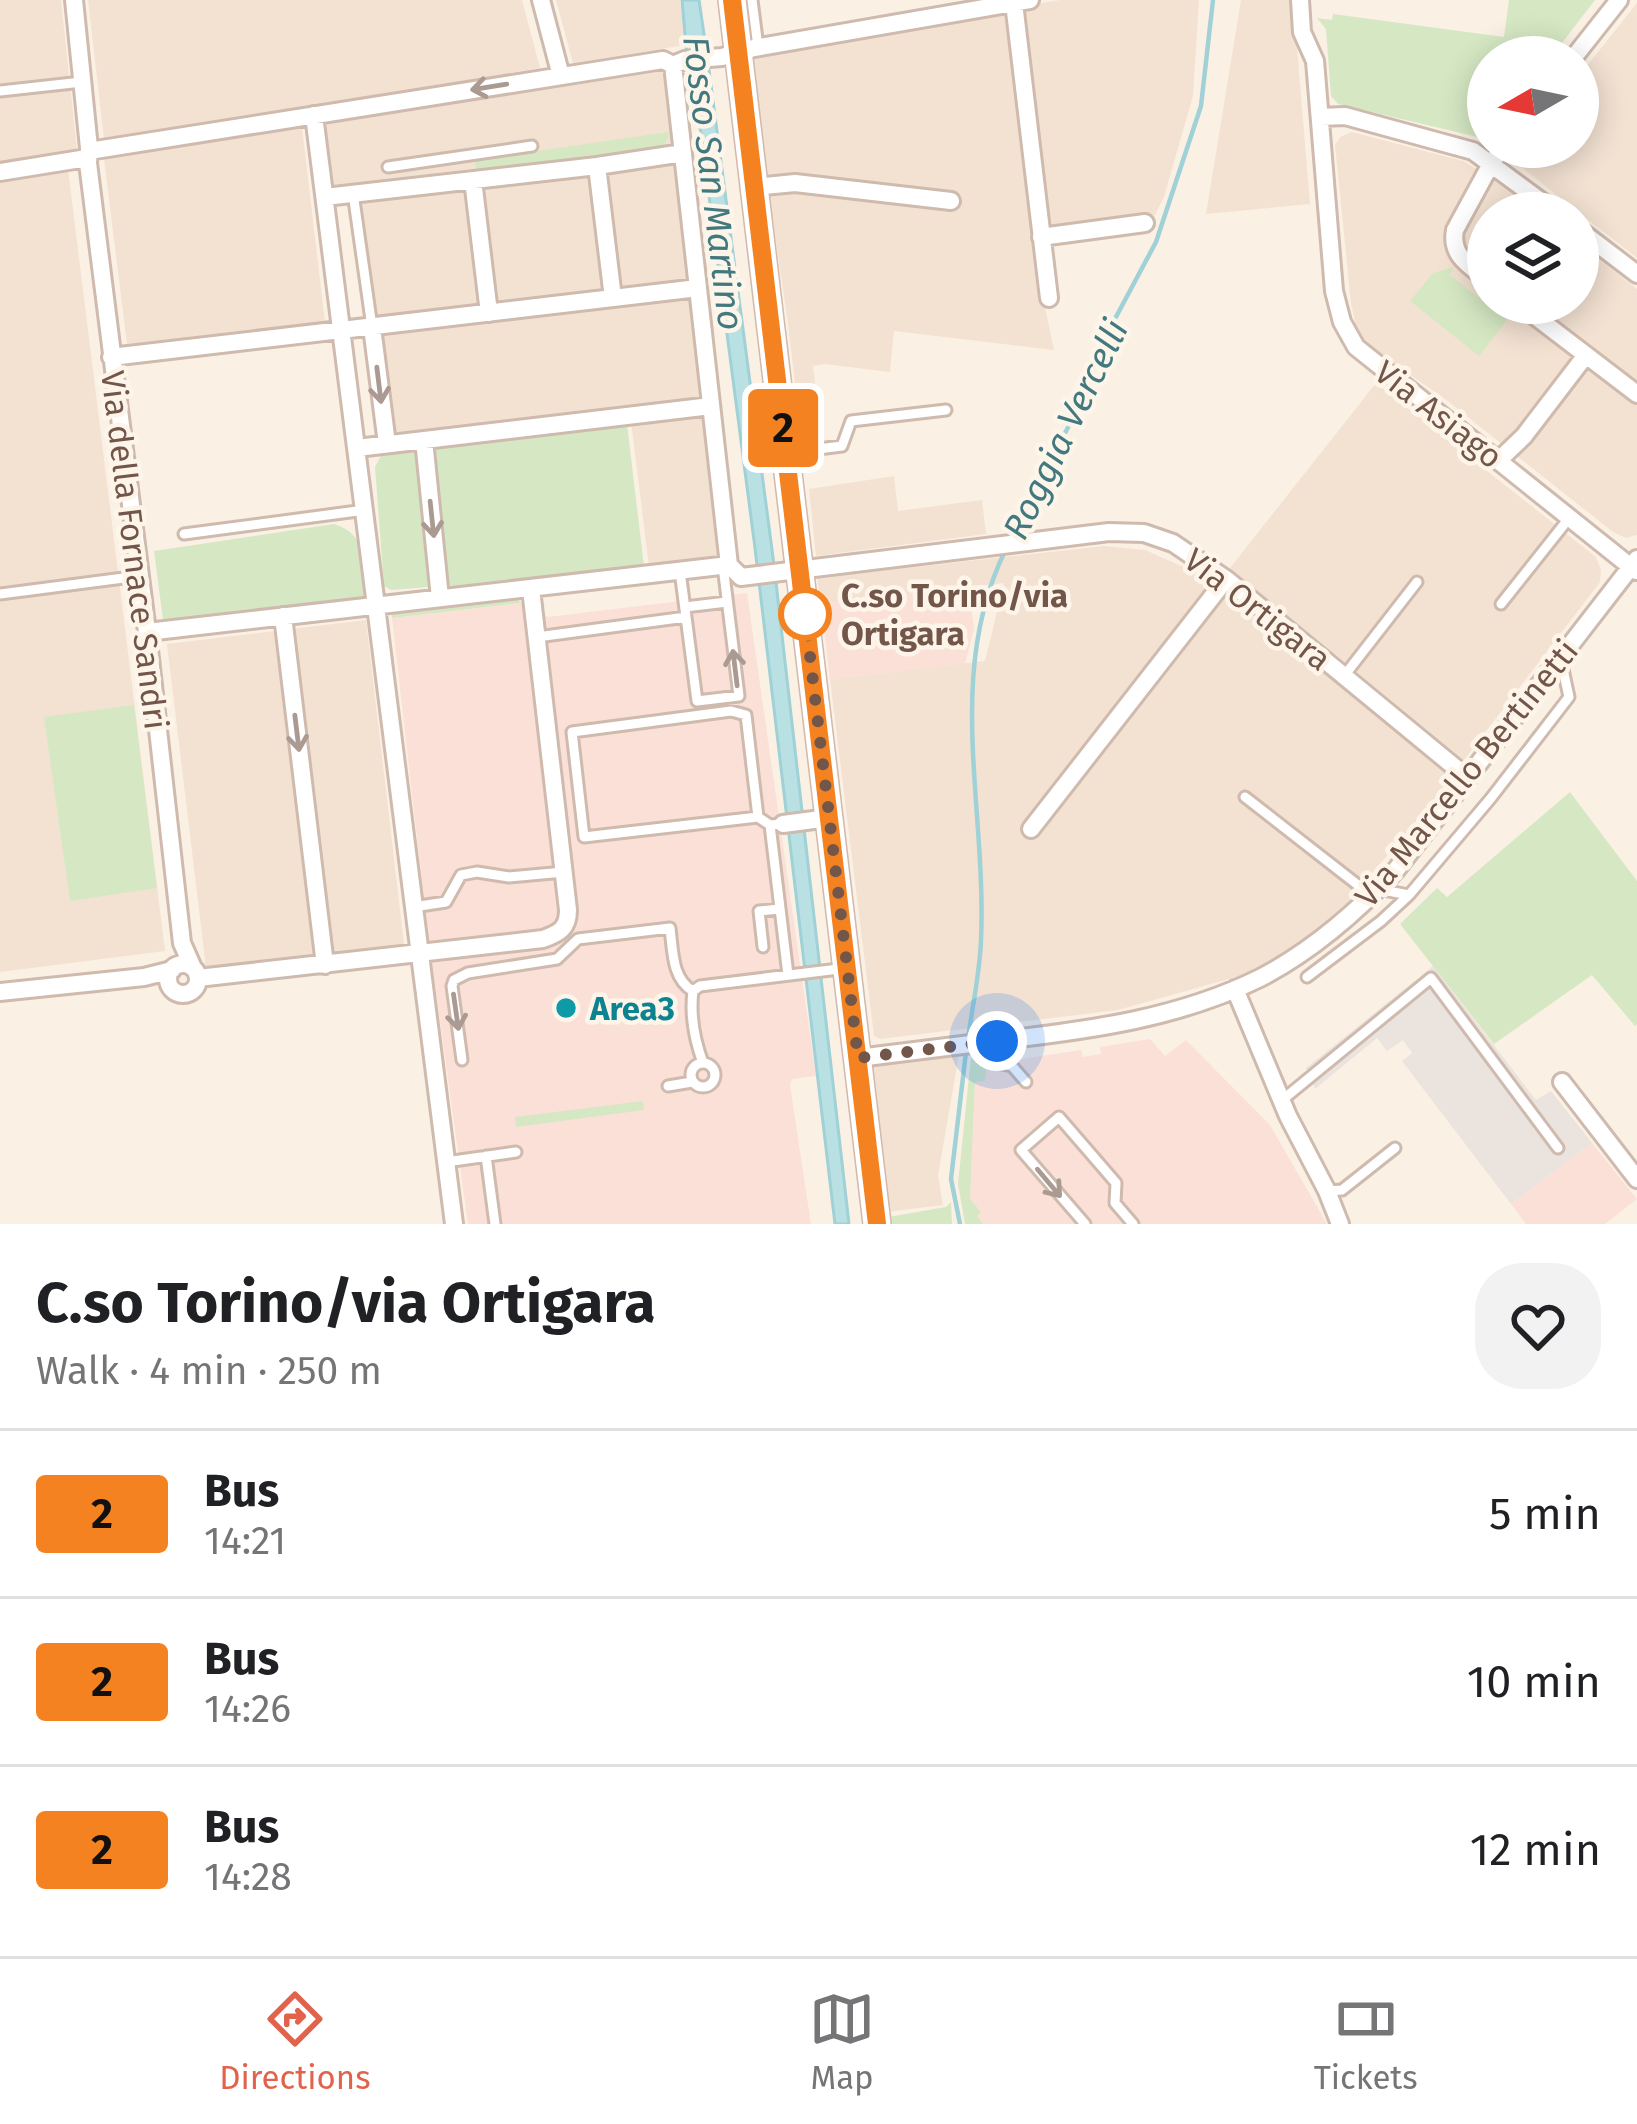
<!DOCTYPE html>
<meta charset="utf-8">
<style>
:root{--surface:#fff;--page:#f2f2f2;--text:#202124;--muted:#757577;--line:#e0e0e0;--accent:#e2634c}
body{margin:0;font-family:"Fira Sans",sans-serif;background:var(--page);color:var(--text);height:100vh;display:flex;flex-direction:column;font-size:45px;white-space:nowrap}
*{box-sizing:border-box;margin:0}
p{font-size:39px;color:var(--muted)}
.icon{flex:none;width:66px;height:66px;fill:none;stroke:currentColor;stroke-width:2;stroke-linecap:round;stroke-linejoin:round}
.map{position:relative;height:1224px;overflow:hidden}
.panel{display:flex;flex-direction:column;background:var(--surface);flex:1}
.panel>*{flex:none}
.badge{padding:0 24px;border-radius:9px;font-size:42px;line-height:78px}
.needle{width:78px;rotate:261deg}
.fabs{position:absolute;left:1467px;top:36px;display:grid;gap:24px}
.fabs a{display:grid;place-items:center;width:132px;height:132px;border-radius:50%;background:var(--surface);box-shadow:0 6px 30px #0003;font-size:60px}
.you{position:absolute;width:60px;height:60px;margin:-30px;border:9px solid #fff;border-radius:50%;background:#1a73e8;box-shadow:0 0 0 18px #1a73e833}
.map>.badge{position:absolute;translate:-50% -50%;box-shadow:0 0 0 6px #fff}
.round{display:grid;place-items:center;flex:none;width:126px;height:126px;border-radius:48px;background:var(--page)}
.overview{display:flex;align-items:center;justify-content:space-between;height:204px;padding:0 36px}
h1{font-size:57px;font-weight:700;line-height:90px}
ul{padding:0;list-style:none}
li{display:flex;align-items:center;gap:36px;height:168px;padding:0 36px;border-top:3px solid var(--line)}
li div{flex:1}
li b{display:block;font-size:45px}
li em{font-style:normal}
li .badge{min-width:132px;font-weight:700;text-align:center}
.dock{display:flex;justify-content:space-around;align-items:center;height:168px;border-top:3px solid var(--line);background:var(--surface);font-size:33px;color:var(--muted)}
.dock a{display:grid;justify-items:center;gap:6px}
.dock .current{color:var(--accent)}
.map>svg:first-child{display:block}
.residential{fill:#f3e2d2}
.commercial{fill:#fbe0d8}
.industrial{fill:#ebe3de}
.green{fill:#d5e8c3}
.water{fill:#b9e1e4;stroke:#9fd1d6;stroke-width:3}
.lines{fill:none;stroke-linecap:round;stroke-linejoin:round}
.stream{stroke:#9fd1d6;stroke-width:4.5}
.service-casing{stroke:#cfbaae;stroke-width:15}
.minor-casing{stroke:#cfbaae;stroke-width:22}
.secondary-casing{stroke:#d1b9ab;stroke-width:30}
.service{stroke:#fff;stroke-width:9}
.minor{stroke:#fff;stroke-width:16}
.secondary{stroke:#fff;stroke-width:24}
.oneway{stroke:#ab9a92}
.line-casing{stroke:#fff;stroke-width:27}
.line{stroke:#f58220;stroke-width:18}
.walk{stroke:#73564a;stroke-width:12;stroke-dasharray:0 21.6}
.stop-dot{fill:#fff;stroke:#f58220;stroke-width:6}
.culture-dot{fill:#0f9aa8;stroke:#fef5ea;stroke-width:4.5}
.labels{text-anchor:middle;stroke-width:9;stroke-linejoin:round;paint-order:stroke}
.street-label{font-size:33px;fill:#73564a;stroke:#fef5ea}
.stop-label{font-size:33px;font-weight:bold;fill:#73564a;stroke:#fef5ea;text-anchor:start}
.culture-label{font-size:33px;font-weight:bold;fill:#0d838f;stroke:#fef5ea;text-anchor:start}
.water-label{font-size:36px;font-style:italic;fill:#42797f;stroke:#fef5ea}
</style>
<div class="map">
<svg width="1637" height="1224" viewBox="0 0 1637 1224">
<rect width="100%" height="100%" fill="#fbf0e4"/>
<path class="residential" d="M0 0H61L77 150 0 162Z
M88 0H522L540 68 104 139Z
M556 0H680L686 45 573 63Z
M1060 0H1199L1193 96 1164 197 1155 215 1044 229 1020 7Z
M1241 0H1293L1310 204 1206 214Z
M1637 3V258L1520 166 1517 159V153L1522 147H1578V77Z
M1011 9 1045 308 1054 350 894 331 890 372 824 364 813 366 821 434 801 436 788 323 748 54Z
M664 71 675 144 332 186 323 125Z
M302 127 325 322 127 344 104 159Z
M1352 132 1463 161 1512 191 1539 213H1488V303H1578V243L1637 289V535L1626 538 1613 532 1445 399 1366 344 1357 332 1351 303 1335 145 1340 137Z
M673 163 691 280 617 290 604 172Z
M68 169 165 951 0 972V182Z
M594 173 606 292 494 306 480 186Z
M468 189 482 307 376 318 361 200Z
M693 295 703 400 391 436 376 332Z
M1376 383 1596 557 1601 570 1600 582 1464 760 1230 568Z
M707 411 723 558 649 567 631 421Z
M894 476 898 511 982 500 986 534 816 556 809 489Z
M1104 546 1145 550 1213 580 1454 776 1347 903 1311 937 1243 975 1118 1010 880 1039 874 1036 830 679 985 661 1004 583 821 604 817 578Z
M366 620 404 944 206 968 167 644Z
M959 1055 938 1175 943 1205 886 1212 868 1067Z"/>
<path class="commercial" d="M968 587 974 628 965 664 830 679 821 604Z
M747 593 816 1076 792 1079 790 1085 811 1224H468L428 935 392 618 521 603 548 617Z
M1150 1039 1165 1056 1186 1040 1270 1125 1327 1224H983L976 1216 970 1200 975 1081 984 1058 976 1055 1015 1048 1016 1057 1021 1059 1081 1050 1083 1057 1101 1054 1100 1047Z
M1592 1143 1637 1199 1605 1224H1526L1511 1204Z"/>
<path class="industrial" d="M1433 966 1536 1100 1551 1091 1592 1143 1511 1204 1402 1061 1412 1053 1403 1040 1387 1051 1377 1038 1315 1089 1306 1068Z"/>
<path class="green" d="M1509 0H1595L1551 57H1488L1486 139 1338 104 1331 96 1326 29 1317 18 1332 20 1333 14 1504 37Z
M668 132 669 137 661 149 476 171 475 160Z
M1454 267 1450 275 1507 320 1479 356 1410 301 1433 273Z
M627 424 644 566 458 589 447 584 435 453 439 444Z
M404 451 415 453 420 465 428 587 391 590 384 586 375 467 382 454Z
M334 524C370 535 364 568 366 599L163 620 154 551Z
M518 599 521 603 392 618 391 614Z
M134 705 157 888 70 901 44 717Z
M1570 792 1637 881V1024L1635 1026 1592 975 1494 1044 1400 924 1437 888 1447 897Z
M976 1055 985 1058 987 1064 985 1081 975 1082 970 1199 981 1212 977 1216 983 1224H965L958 1184 971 1057Z
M643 1101 644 1110 516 1127 515 1117Z
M951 1202 952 1224H891L888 1217 946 1207Z"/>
<path class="water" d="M682 0H699L707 55 774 565 849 1224H835L755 548 692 66 687 57Z"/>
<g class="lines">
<path class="stream" d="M1011 538 1079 406 1101 345 1156 242 1201 106 1213 0
M968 1040C972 1007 980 973 981 940 987 807 944 674 1006 549
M960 1224 951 1179 966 1052"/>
<g class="service-casing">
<path id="service" d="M752 0 758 47
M0 91 82 82
M388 167 532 146
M353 193 372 327
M786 453 842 446 851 421 946 410
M184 534 365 510
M680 571 697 701 739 696 723 566
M0 594 139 576
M1501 604 1570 517
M685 607 727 602
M537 637 686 617
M1344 676 1417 582
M1245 797 1372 896
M758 817 584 837 572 732 731 711 746 715 758 817 770 825 783 824
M770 825 788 975
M1378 889 1409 895 1491 798 1569 697 1561 660
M413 907 446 902 461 875 477 872 509 877 564 872
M763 947 759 911 779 909
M1307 977 1381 921 1409 895
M693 991 700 986 847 968
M693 991C690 1014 695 1041 703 1063
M462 1060 452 986 454 980 468 973 557 959 578 939 670 928C673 952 672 979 693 991
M691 1075a12 12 0 1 1 24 0a12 12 0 1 1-24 0Z
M996 1063 1012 1066 1026 1082
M668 1086 692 1082
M1281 1101 1431 978 1558 1148
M486 1156 495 1224
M446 1162 516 1152
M1327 1191 1342 1190 1395 1148
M1085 1224 1021 1150 1059 1117 1116 1183 1115 1203 1133 1224"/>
</g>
<g class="minor-casing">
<path id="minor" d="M74 0 89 148 88 163 147 632 182 943 193 968
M541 0 561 76
M1300 0 1302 32 1315 61 1334 291 1342 322 1356 347 1636 571
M1014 3 1049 298
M1574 57 1619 0
M673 65 729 565
M314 115 454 1224
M1320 117 1345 116 1473 151 1557 213
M89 151 663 60 673 65 685 60 722 57 754 48 1030 0
M597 166 613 298
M0 172 87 158
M473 180 489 313
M754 187 795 183 951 201
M325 197 597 166 683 153
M1578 229 1637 274
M1041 237 1145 223
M1488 280C1470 266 1450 256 1455 230L1492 162 1504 147
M1518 303 1637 394
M372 327 387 444
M111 357 698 288
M424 440 440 598
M357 448 711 406
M1498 461 1524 436 1586 355
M283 616 325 965
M147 632 729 565 741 577 1109 532 1144 533 1173 543 1226 579 1468 778
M783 824 829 818
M1031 829 1226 579
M168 979a15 15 0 1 1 30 0a15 15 0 1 1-30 0Z
M198 978 543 939C560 933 568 928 568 910L531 589
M1235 989 1288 1116 1327 1191 1340 1224
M0 992 144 977 172 970
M858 1058C906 1052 955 1046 1003 1040 1091 1030 1179 1018 1260 978 1312 951 1356 913 1396 870L1637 559
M1562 1082 1637 1179"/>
</g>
<g class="secondary-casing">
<path id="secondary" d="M732 0 877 1224"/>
</g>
<use href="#service" class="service"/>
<use href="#minor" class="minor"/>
<use href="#secondary" class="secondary"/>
</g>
<defs><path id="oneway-shaft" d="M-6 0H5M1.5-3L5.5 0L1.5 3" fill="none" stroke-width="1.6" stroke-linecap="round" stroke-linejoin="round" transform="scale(3)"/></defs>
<g class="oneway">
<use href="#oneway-shaft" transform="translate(489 87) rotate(171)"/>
<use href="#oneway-shaft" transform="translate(379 385) rotate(83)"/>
<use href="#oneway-shaft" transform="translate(432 519) rotate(84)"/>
<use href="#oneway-shaft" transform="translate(735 668) rotate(-97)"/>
<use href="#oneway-shaft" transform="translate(297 733) rotate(83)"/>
<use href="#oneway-shaft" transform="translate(456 1012) rotate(82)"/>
<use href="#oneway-shaft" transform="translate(1049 1183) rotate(50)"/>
</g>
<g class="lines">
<g class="line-casing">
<path id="line" d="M732 0 877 1224"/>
</g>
<use href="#line" class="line"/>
<path class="walk" d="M805 614 858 1058 997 1041"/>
</g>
<circle class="stop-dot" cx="805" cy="614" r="24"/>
<circle class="culture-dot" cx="566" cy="1008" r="12"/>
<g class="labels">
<g class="street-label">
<text transform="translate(1439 414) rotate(38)" y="12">Via Asiago</text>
<text transform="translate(135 550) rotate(83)" y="12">Via della Fornace Sandri</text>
<text transform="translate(1258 609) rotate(38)" y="12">Via Ortigara</text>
<text transform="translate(1466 773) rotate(-51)" y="12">Via Marcello Bertinetti</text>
</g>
<g class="stop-label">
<text x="841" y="607">C.so Torino/via<tspan x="841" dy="38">Ortigara</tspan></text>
</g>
<g class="culture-label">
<text x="590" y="1020">Area3</text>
</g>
<g class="water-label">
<text transform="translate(714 183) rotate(83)" y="13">Fosso San Martino</text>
<text transform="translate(1065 429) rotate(-64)" y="13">Roggia Vercelli</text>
</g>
</g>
</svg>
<div class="fabs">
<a><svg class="needle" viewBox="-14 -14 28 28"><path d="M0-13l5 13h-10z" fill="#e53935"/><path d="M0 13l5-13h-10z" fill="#757577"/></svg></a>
<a><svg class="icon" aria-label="layers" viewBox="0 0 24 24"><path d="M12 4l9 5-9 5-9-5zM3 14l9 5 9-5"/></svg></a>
</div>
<div class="you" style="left:997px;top:1041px"></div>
<b class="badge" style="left:783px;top:428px;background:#f58220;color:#111">2</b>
</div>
<section class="panel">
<div class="overview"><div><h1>C.so Torino/via Ortigara</h1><p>Walk · 4 min · 250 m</p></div><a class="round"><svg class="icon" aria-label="heart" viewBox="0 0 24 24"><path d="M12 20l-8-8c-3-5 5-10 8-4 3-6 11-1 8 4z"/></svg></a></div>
<ul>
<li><span class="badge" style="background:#f58220;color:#111">2</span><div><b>Bus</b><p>14:21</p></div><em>5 min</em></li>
<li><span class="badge" style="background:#f58220;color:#111">2</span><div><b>Bus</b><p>14:26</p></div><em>10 min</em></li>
<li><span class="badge" style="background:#f58220;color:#111">2</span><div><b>Bus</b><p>14:28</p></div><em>12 min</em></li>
</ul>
</section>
<nav class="dock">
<a class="current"><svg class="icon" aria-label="directions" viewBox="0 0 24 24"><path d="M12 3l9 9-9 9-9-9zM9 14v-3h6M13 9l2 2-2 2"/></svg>Directions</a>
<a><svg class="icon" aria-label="map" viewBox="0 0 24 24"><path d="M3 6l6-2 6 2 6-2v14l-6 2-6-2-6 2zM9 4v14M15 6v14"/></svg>Map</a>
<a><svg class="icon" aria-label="tickets" viewBox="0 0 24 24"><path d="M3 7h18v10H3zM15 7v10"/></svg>Tickets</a>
</nav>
